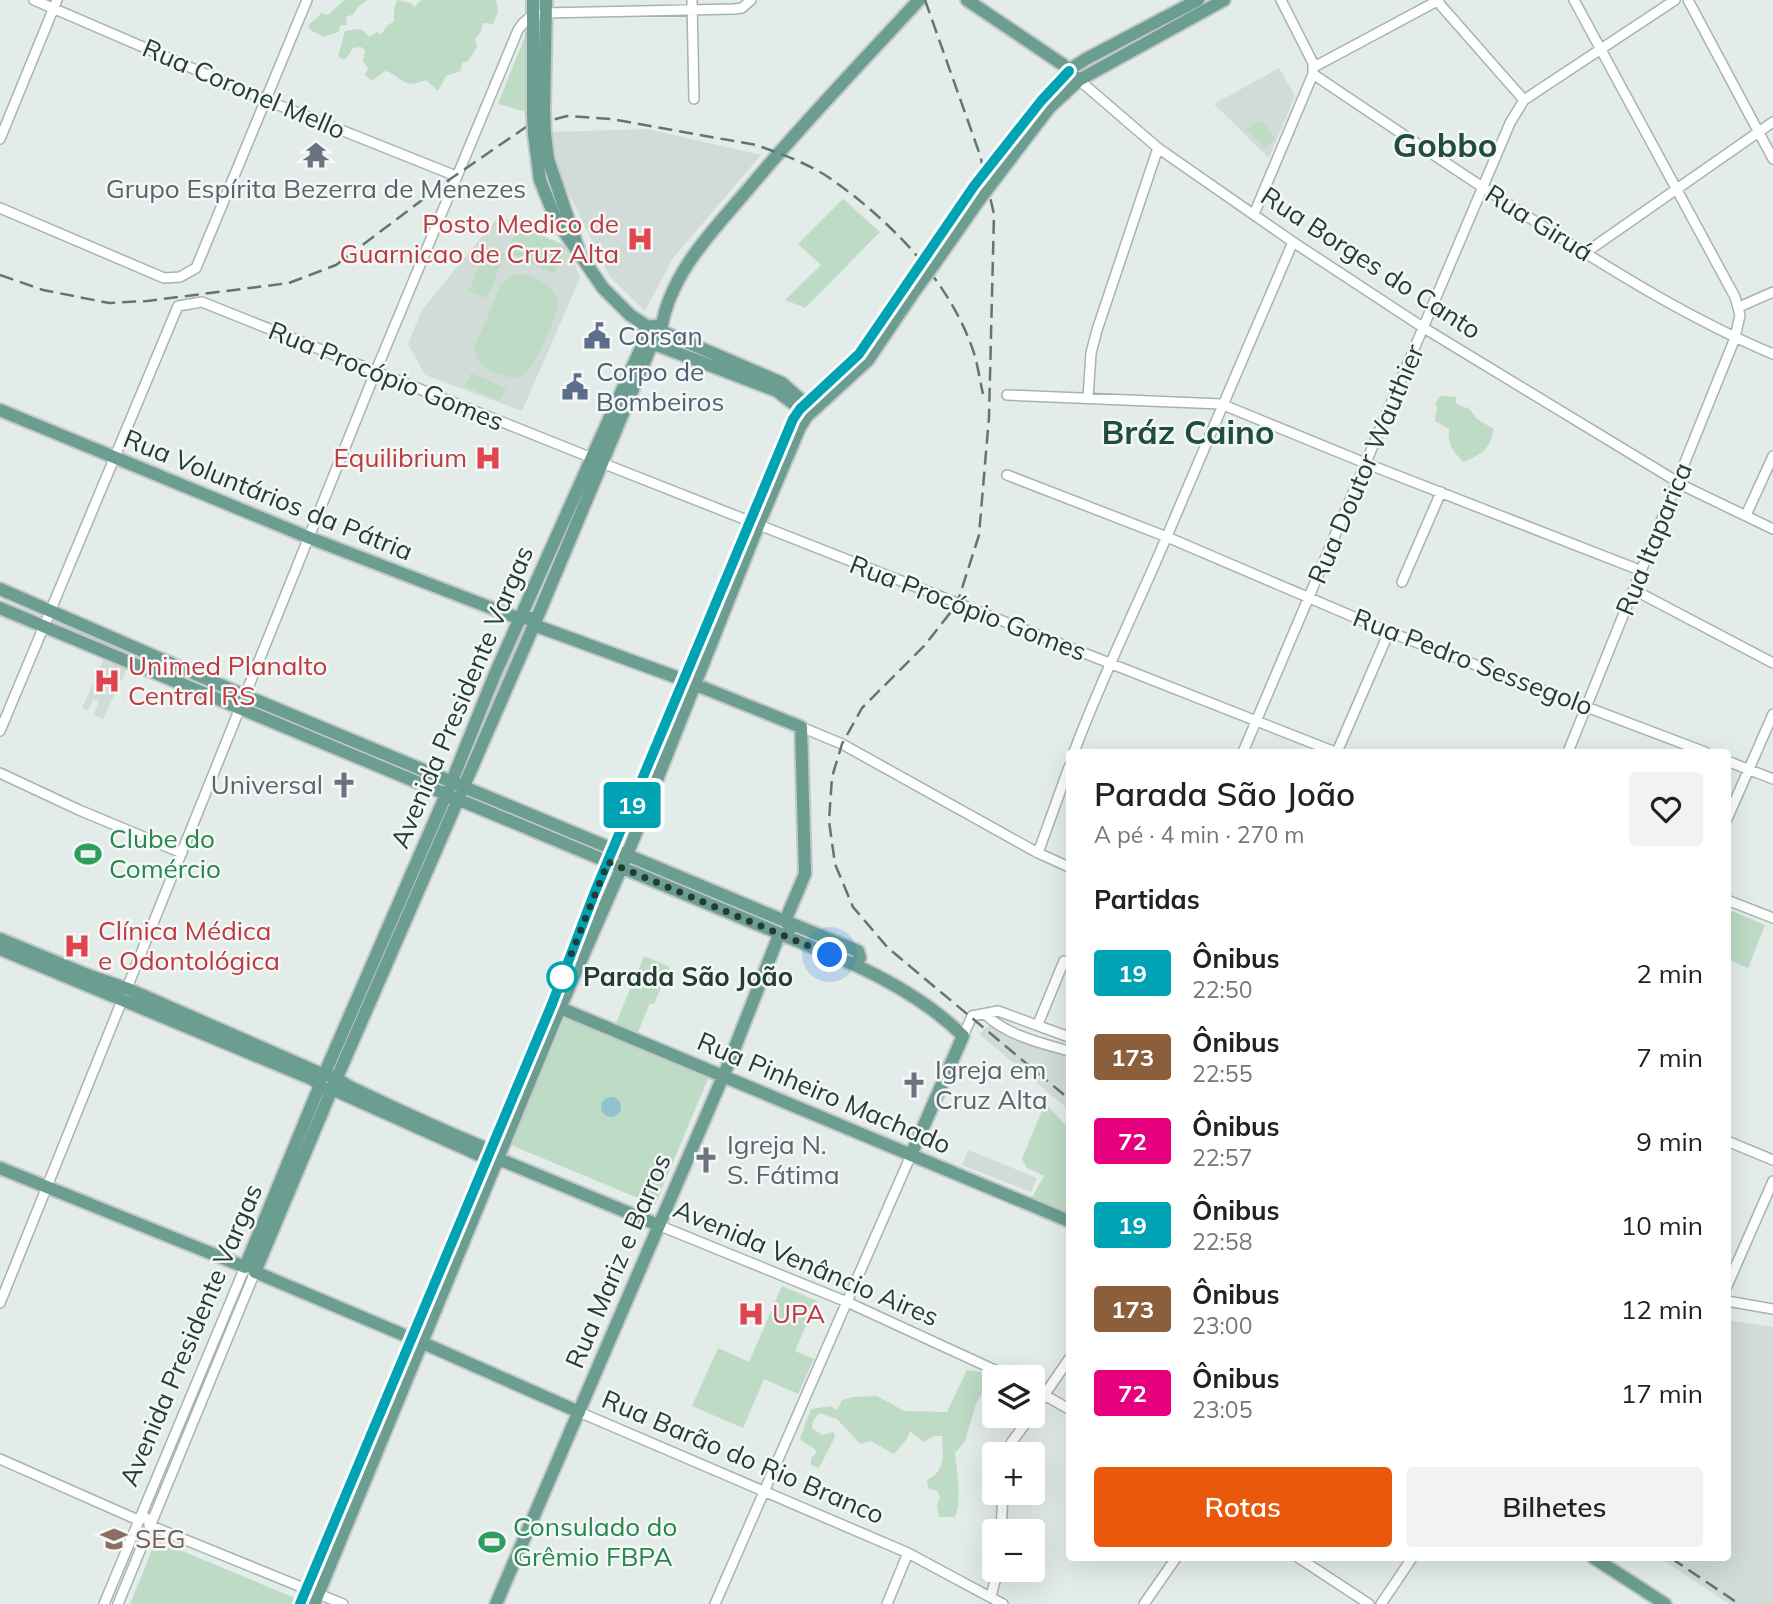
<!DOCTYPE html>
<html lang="pt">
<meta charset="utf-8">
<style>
:root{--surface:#fff;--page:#f2f2f2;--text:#222;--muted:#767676;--accent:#ea580c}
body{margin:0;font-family:Mulish,sans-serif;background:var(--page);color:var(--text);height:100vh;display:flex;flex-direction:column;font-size:26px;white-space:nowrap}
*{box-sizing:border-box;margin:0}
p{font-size:23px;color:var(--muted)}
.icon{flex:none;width:38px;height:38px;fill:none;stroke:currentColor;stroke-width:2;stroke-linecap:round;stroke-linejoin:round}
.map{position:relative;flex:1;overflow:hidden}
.sheet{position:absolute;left:1066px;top:749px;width:665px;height:812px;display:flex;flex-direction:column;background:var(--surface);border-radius:7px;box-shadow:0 7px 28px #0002}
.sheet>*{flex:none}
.badge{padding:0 14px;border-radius:5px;font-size:24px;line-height:46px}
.buttons{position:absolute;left:982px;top:1365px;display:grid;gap:14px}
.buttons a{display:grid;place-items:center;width:63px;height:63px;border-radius:7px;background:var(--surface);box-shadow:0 7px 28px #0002;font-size:35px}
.you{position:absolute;width:35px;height:35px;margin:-18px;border:5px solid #fff;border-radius:50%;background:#1a73e8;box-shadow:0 0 0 10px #1a73e833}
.map>.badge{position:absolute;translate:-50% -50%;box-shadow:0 0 0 4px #fff}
h2{padding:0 28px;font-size:26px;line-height:63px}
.round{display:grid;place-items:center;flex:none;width:74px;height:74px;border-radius:7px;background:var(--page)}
.headline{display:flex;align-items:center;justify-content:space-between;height:119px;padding:0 28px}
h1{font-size:33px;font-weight:600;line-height:52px}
.action{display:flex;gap:14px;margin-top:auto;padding:14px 28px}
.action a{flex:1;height:80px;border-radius:7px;background:var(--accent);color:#fff;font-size:28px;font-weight:600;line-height:80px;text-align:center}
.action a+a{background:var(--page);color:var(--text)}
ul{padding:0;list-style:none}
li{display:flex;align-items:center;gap:21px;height:84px;padding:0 28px}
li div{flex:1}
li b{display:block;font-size:26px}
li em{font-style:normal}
li .badge{min-width:77px;font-weight:700;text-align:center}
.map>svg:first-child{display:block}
.built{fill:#d1dbd7}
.green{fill:#bedbc5}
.water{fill:#8fc4cd}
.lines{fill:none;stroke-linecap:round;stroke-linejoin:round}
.minor-casing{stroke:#a6b4af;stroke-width:12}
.major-casing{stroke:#c2c8c6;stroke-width:16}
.minor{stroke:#fff;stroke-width:9}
.major{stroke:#6b9e90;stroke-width:12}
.rail{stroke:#5f7770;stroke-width:2.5;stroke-dasharray:14 7;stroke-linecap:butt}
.major-bridge-casing{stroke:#c2c8c6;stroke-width:16;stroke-linecap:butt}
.major-bridge{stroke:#6b9e90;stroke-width:12}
.line-casing{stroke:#fff;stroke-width:16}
.line{stroke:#00a3b4;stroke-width:10}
.walk{stroke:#243c35;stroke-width:7;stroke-dasharray:0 12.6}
.stop-dot{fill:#fff;stroke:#00a3b4;stroke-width:3.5}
.labels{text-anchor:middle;stroke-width:5;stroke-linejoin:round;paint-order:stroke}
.street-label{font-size:26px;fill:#243c35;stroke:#f3f8f6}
.worship-label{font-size:26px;fill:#5b616d;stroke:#f3f8f6;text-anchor:start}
.health-label{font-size:26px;fill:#be3a42;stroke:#f3f8f6;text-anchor:start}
.service-label{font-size:26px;fill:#4e5e75;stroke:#f3f8f6;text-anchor:start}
.leisure-label{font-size:26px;fill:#27864d;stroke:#f3f8f6;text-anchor:start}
.stop-label{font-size:26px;font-weight:bold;fill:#243c35;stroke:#f3f8f6;text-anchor:start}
.education-label{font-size:26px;fill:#785e54;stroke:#f3f8f6;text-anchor:start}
.district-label{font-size:33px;font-weight:bold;fill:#214c41;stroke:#f3f8f6}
</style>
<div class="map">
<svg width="1773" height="1604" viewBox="0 0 1773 1604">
<rect width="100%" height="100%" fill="#e3ece8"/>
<path class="built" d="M1279 68 1295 96 1269 158 1214 104Z
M647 129 761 155 673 258 645 311 610 277 558 172 551 132Z
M499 216 569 247 580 278 522 411 425 375 408 344 422 310Z
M105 656 129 664 103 719 94 715 99 701 93 699 88 710 82 708Z
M996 1020 1069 1051V1110L979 1034Z
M968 1150 1037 1178 1031 1192 962 1165Z
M1727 1320 1773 1327V1604H1729L1660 1558H1727Z"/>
<path class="green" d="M344 0H367L357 8 354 14 346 17 347 25H341L338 32 324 37 312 31 308 26C312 21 317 19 321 13L328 15Z
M397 0 411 3 414 7 422 0H496L498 12 493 24 483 23 481 32 475 39 477 47 468 61 462 63 461 71 446 76 438 91 426 80C422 81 418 83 413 84 403 85 395 73 385 71L372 81 365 75 368 68 363 61 365 50 361 47 353 48 345 60 338 57 345 31C357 29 361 26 369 37L377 32 381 35 387 26 394 21V9Z
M529 26 527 112 498 104Z
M1262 121 1275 139 1265 148 1246 129Z
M843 199 880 232 805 308 785 300 821 265 798 244Z
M519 225 566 247 554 274 507 252Z
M487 247 505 255 487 298 469 291Z
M524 274C541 281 558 286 558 307 551 324 536 373 518 377 509 379 500 374 492 371 480 365 474 360 475 346L501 285 512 275Z
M471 373 506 388 500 401 465 386Z
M1440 396 1456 397V403L1465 408 1468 407 1477 419 1494 429C1490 449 1482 454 1464 462 1452 451 1448 445 1449 429L1435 421 1437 407 1435 404Z
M1727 909 1765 925 1748 968 1727 959Z
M644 956 670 967 654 1004 650 1003 638 1032 616 1023Z
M567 1013 710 1074 655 1205 511 1145Z
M1045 1103 1069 1129V1215L1031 1199 1044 1176 1027 1168 1022 1159Z
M782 1286 817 1301 795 1351 814 1359 798 1394 764 1379 743 1428 692 1406 718 1348 749 1362Z
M967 1370 983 1372V1391L976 1404 965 1441 955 1453C957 1471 962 1501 955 1517H939L937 1506 940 1496 937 1491 928 1488 927 1480C946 1471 943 1454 942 1436H934L924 1442 910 1431 906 1440 894 1454 871 1441 860 1444 837 1419 819 1413 813 1421 812 1428 822 1435 833 1432 835 1437 819 1468 811 1465V1458L817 1452C812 1445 805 1445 800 1438L811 1409 831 1406 837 1410 842 1400 853 1397 877 1396 904 1411 947 1412Z
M156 1540 297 1599 295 1604H130Z"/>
<path class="water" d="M601 1107a10 10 0 1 1 20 0a10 10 0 1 1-20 0Z"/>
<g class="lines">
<g class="minor-casing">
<path id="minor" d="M34 0 266 100 456 176
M692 0 694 99
M1281 0 1313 63V74C1390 126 1466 177 1544 227 1618 274 1692 320 1773 354
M1688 0 1773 159
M1437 1 1524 100
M1314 67 1439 0
M1079 80 1158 148 1293 242 1424 328 1686 487 1773 529
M0 139 57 0
M0 208 164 278 180 277 196 268 307 0
M1254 214 1313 74
M1585 253 1773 122
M1739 307 1773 292
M1007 395 1221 404 1365 463 1642 571
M1088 398 1091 353 1097 330 1158 148
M1007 475 1167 537 1389 632 1705 752
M1746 515 1773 456
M1402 582 1441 492
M1634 590 1773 663
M801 727 842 744 1038 853 1069 867
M0 731 178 306 202 302 592 458 599 456 602 463 1335 752
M1074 752C1101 679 1136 609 1167 536 1209 438 1250 340 1293 242
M1243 752 1510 123 1524 100 1675 0
M1337 752 1389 632
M1568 752 1735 338 1740 315 1735 297 1574 0
M1727 761 1773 779
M0 773 79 810 182 853
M1727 819 1773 714
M1038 853 1069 767
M1727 900 1773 918
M985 1014C1006 1035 1041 1043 1069 1051
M1038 1024 1064 961
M963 1036 972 1016 998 1011 1069 1037
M1727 1141 1773 1160
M658 1225 847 1302 1010 1377
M1727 1286 1773 1181
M1727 1301 1773 1309
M0 1303 375 373 518 30C525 19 532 15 545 13L734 9 742 8 751 0
M1032 1388 1069 1409
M579 1412 908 1553 1003 1604
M1032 1413 1069 1359
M1009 1454 1011 1443 1031 1416
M0 1459 138 1520 145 1517 149 1521V1525L343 1604
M1001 1531 1003 1493
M1299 1558 1369 1604
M991 1596 998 1570
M104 1604 245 1267
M118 1604 255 1272
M715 1604 911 1155
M887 1604 908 1553
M1144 1604 1176 1558
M1381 1604 1412 1558"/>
</g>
<g class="major-casing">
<path id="major" d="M533 0V114
M967 0 1062 64 1074 75
M1041 101 1069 70 1086 59 1198 0
M1049 108 1079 80 1224 0
M544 111 546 0
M534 134 540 180 556 220 603 288 630 315 648 327 655 326 661 330 662 336 658 342 652 344 645 339 644 332 648 327
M545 134 548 159 578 248
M928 254 974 186
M935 263 979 200
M661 330C670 272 714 230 750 187 804 122 862 62 919 0
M661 331 782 383 809 407
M654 344 777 391 799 408
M0 410 310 538 520 619 530 618 534 625 684 680 801 727 805 874 785 921 789 925V931L785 935H779L728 1065 496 1604
M0 589 246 696 785 921 858 951 860 958 855 965
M0 608 855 965C894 983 932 1005 963 1036L911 1155
M0 939 90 976 128 989 324 1075C334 1074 343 1084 352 1088 400 1111 448 1133 497 1153
M0 949 312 1079 325 1089H332L486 1158 506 1162 658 1225
M560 1008 1069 1221
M0 1168 245 1267 251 1264 254 1265 255 1272 411 1338 418 1336 423 1343 579 1412
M245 1267 320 1085V1080L324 1075 452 781 495 674 645 339
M255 1272 332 1089 534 625 652 344
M1594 1558 1665 1604
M300 1604 552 1004 600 881 793 419 800 409 859 354 907 284
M314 1604 560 1008 627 855 758 526 800 427 807 416 868 360 916 289"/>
</g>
<use href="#minor" class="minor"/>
<use href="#major" class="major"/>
<path class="rail" d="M925 0 980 155 994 214 989 417 979 535 957 604 925 645 862 708 842 744 832 777 829 821 835 864 853 907 888 948 1069 1099
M0 275 43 290 109 303 147 301 289 283 336 265 446 182 526 127 567 116 611 119 756 145C782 154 812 165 834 181 890 221 945 277 970 342 977 358 979 377 983 394
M1671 1558 1739 1604"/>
<g class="major-bridge-casing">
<path id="major-bridge" d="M544 111 545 134
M533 114 534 134
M974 186 1041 101
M979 200 1049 108
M907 284 928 254
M916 289 935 263"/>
</g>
<use href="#major-bridge" class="major-bridge"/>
</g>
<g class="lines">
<g class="line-casing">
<path id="line" d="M300 1604 552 1004 594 894 793 419 800 409 859 354 974 186 1041 101 1069 71"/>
</g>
<use href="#line" class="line"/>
<path class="walk" d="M562 977 608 862 830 955"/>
</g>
<defs>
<g id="temple-bare" transform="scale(2.1)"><path d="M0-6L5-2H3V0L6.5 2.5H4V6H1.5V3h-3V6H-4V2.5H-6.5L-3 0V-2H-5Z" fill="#6b7280" stroke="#f3f8f6" stroke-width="2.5" paint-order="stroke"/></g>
<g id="hospital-bare" transform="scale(2.1)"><path d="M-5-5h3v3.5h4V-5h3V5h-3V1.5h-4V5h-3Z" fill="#e0444e" stroke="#f3f8f6" stroke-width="2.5" paint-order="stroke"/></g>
<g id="civic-bare" transform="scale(2.1)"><path d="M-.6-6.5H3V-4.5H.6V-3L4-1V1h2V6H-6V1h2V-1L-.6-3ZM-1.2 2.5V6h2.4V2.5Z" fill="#5c6f8a" stroke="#f3f8f6" stroke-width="2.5" paint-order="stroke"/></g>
<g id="church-bare" transform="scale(2.1)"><path d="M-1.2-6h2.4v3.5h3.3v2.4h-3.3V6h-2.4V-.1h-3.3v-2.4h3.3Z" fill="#6b7280" stroke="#f3f8f6" stroke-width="2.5" paint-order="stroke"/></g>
<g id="stadium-bare" transform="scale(2.1)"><path d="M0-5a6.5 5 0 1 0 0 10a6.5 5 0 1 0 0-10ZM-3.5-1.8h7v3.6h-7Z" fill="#2e9e5b" stroke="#f3f8f6" stroke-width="2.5" paint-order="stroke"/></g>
<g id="university-bare" transform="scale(2.1)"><path d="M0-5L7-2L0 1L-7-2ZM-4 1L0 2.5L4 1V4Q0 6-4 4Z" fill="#8d6e63" stroke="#f3f8f6" stroke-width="2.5" paint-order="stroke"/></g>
</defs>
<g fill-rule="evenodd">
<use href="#temple-bare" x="316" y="155"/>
<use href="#hospital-bare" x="640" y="239"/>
<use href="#civic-bare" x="597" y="336"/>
<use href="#civic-bare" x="575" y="387"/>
<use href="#hospital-bare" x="488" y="458"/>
<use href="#hospital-bare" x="107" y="681"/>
<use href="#church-bare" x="344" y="785"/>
<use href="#stadium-bare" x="88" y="854"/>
<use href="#hospital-bare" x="77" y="946"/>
<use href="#church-bare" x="914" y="1085"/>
<use href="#church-bare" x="706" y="1160"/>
<use href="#hospital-bare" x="751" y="1314"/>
<use href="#university-bare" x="114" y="1539"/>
<use href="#stadium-bare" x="492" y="1542"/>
</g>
<circle class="stop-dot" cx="562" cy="977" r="14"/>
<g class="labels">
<g class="street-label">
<text transform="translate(244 89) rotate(23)" y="9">Rua Coronel Mello</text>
<text transform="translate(1539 223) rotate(32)" y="9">Rua Giruá</text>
<text transform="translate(1371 263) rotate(33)" y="9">Rua Borges do Canto</text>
<text transform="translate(386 376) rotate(22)" y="9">Rua Procópio Gomes</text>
<text transform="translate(1366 464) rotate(-67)" y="9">Rua Doutor Wauthier</text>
<text transform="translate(268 495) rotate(22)" y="9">Rua Voluntários da Pátria</text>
<text transform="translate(1654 539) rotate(-68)" y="9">Rua Itaparica</text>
<text transform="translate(968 608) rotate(21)" y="9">Rua Procópio Gomes</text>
<text transform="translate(1473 662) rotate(21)" y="9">Rua Pedro Sessegolo</text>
<text transform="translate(462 697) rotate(-67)" y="9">Avenida Presidente Vargas</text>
<text transform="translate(824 1093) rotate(23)" y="9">Rua Pinheiro Machado</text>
<text transform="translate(618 1261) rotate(-67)" y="9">Rua Mariz e Barros</text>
<text transform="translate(806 1263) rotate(23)" y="9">Avenida Venâncio Aires</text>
<text transform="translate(191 1335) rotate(-67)" y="9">Avenida Presidente Vargas</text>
<text transform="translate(743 1457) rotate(23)" y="9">Rua Barão do Rio Branco</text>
</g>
<g class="worship-label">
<text x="316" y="198" text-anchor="middle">Grupo Espírita Bezerra de Menezes</text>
<text x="323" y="794" text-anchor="end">Universal</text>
<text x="935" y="1079">Igreja em<tspan x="935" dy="30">Cruz Alta</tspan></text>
<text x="727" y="1154">Igreja N.<tspan x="727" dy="30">S. Fátima</tspan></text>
</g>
<g class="health-label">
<text x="619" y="233" text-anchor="end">Posto Medico de<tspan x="619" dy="30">Guarnicao de Cruz Alta</tspan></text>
<text x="467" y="467" text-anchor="end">Equilibrium</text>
<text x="128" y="675">Unimed Planalto<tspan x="128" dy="30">Central RS</tspan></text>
<text x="98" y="940">Clínica Médica<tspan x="98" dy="30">e Odontológica</tspan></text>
<text x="772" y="1323">UPA</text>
</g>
<g class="service-label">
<text x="618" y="345">Corsan</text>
<text x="596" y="381">Corpo de<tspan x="596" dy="30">Bombeiros</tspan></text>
</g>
<g class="leisure-label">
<text x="109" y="848">Clube do<tspan x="109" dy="30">Comércio</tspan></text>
<text x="513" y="1536">Consulado do<tspan x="513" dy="30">Grêmio FBPA</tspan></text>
</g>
<g class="stop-label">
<text x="583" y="986">Parada São João</text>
</g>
<g class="education-label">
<text x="135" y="1548">SEG</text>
</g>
<g class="district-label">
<text x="1445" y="157">Gobbo</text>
<text x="1188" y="444">Bráz Caino</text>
</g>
</g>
</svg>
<div class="buttons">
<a><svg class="icon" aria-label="layers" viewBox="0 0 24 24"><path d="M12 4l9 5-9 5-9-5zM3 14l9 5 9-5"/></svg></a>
<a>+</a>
<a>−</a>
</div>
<div class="you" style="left:830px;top:955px"></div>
<b class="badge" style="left:632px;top:805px;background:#00a3b4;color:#fff">19</b>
<section class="sheet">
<div class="headline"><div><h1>Parada São João</h1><p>A pé · 4 min · 270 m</p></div><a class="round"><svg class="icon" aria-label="heart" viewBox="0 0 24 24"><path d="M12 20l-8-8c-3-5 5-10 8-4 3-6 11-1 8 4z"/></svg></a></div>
<h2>Partidas</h2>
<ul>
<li><span class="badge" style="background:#00a3b4;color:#fff">19</span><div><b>Ônibus</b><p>22:50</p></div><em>2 min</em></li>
<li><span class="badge" style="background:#8b5e3c;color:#fff">173</span><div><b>Ônibus</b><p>22:55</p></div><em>7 min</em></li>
<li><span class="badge" style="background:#e6007e;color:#fff">72</span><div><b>Ônibus</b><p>22:57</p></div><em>9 min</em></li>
<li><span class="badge" style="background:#00a3b4;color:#fff">19</span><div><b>Ônibus</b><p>22:58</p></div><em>10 min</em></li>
<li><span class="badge" style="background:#8b5e3c;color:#fff">173</span><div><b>Ônibus</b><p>23:00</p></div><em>12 min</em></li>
<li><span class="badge" style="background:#e6007e;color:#fff">72</span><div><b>Ônibus</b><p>23:05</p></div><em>17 min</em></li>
</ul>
<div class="action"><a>Rotas</a><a>Bilhetes</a></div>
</section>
</div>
